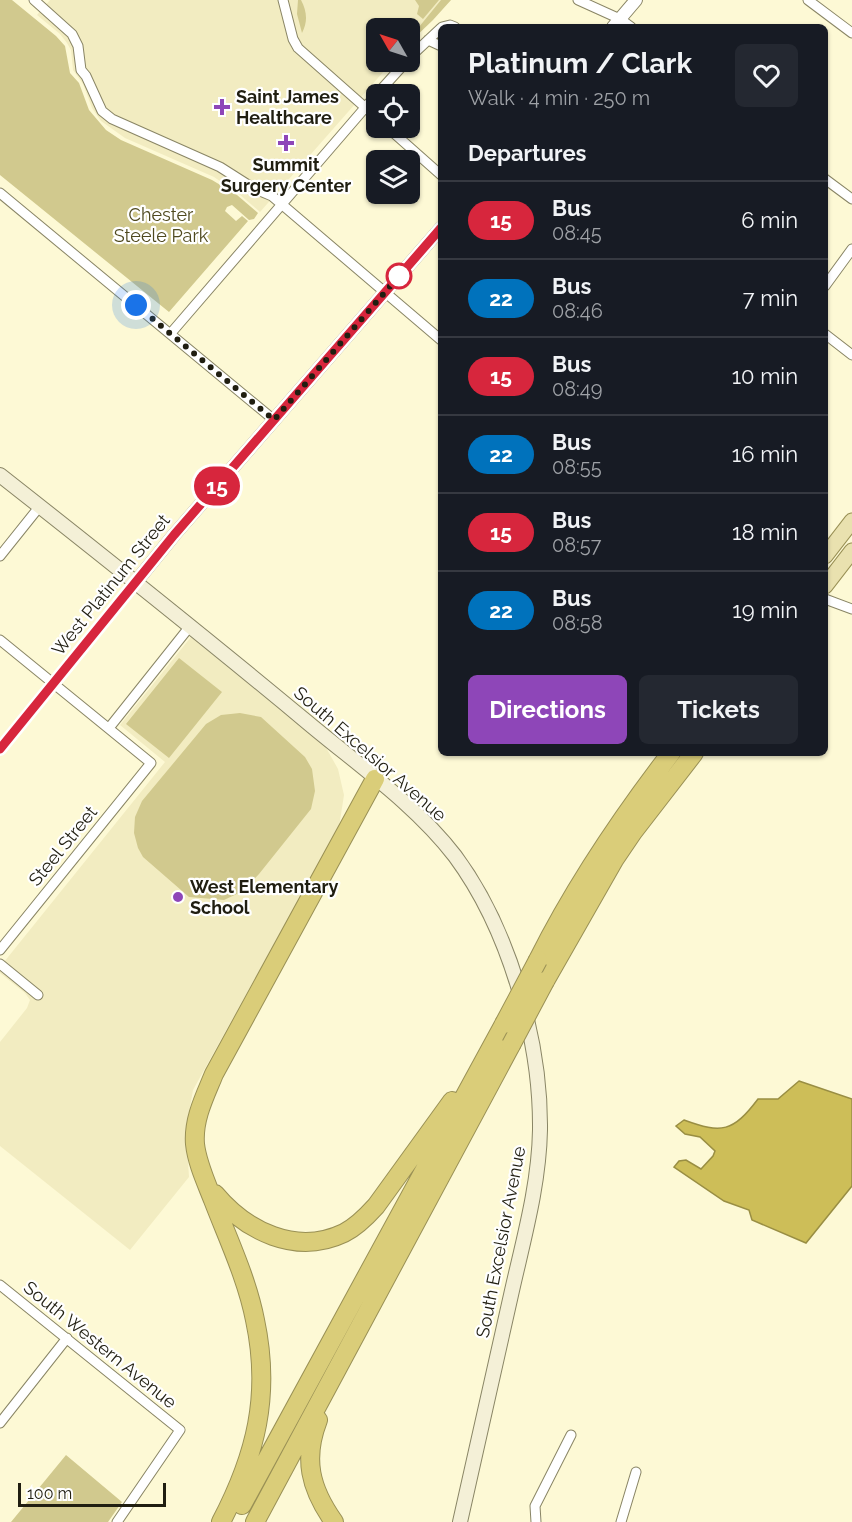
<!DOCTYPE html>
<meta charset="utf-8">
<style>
:root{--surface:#171b24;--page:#242831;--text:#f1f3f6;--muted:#9ea1a6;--line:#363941;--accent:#8e46b8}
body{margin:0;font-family:Raleway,sans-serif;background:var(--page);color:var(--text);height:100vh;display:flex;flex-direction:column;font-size:22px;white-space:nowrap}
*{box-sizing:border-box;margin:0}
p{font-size:20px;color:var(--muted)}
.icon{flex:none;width:33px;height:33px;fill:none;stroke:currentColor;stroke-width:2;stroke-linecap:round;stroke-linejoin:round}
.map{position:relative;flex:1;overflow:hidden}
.details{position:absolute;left:438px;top:24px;width:390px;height:732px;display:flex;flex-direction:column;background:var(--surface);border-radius:9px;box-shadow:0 2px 4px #0004}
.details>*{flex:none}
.badge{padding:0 12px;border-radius:20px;font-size:21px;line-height:39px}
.needle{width:39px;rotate:309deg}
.tools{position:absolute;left:366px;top:18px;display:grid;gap:12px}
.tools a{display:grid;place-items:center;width:54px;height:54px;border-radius:9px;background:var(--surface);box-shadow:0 2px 4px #0004;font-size:30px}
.scale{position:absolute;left:18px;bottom:15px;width:148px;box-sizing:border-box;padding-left:6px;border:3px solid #201e11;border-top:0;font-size:16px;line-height:21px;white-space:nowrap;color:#201e11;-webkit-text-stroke:4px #fff;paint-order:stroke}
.you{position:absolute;width:30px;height:30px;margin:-15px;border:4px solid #fff;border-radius:50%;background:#1a73e8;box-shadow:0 0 0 9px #1a73e833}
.map>.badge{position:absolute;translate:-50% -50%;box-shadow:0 0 0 3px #fff}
h2{padding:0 30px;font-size:22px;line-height:54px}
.round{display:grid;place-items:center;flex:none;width:63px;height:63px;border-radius:9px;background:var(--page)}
.head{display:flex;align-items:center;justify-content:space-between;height:102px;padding:0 30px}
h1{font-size:28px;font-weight:700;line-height:45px}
.action{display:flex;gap:12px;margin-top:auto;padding:12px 30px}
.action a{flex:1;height:69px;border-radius:9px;background:var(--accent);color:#fff;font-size:24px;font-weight:700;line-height:69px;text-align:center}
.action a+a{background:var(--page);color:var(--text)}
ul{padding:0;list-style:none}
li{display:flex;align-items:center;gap:18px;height:78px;padding:0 30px;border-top:2px solid var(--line)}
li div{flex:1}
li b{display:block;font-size:22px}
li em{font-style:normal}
li .badge{min-width:66px;font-weight:700;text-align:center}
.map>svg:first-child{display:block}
.built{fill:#f2ecc1}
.green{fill:#d1c98e}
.water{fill:#cdbe58;stroke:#998e43;stroke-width:1.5}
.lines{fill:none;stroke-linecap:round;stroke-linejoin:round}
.minor-casing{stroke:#898565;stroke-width:11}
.tertiary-casing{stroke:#898565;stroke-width:14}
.secondary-casing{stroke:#898565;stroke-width:16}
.primary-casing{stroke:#999055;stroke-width:17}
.motorway-casing{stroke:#999055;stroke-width:20}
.minor{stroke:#fff;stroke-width:9}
.tertiary{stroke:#fff;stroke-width:12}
.secondary{stroke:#f4f0d7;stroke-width:14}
.primary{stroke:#e9e1af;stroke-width:15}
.motorway{stroke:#dacd79;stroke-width:18}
.motorway-bridge-casing{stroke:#999055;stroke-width:20;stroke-linecap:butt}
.motorway-bridge{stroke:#dacd79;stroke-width:18}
.line-casing{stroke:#fff;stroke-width:14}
.line{stroke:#d7263d;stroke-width:9}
.walk{stroke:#201e11;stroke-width:6;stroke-dasharray:0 10.8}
.poi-dot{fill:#8e46b8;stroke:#fff;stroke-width:2}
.stop-dot{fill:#fff;stroke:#d7263d;stroke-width:3}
.labels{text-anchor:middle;stroke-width:4.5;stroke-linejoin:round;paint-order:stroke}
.poi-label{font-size:18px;font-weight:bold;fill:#201e11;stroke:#fff;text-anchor:start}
.park-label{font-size:18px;fill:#4f491e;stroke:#fff}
.street-label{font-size:18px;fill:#201e11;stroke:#fff}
</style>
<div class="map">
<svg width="852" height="1522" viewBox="0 0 852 1522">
<rect width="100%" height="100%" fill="#fdf9d5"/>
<path class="built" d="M50 0H451L410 42V28H376V62H392L260 212 239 194 214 177 125 138 101 121 92 108 83 84 73 70 71 50 67 43 60 34 37 15Z
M191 637 324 744 338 769 344 795 339 827 193 1090 186 1129 189 1177 130 1250 0 1146V1042L27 1008 30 1000 25 993 0 973V967L165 762 120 725Z"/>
<path class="green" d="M0 0H12L56 36 65 46 70 73 79 83 89 110 106 130 121 140 212 180 237 195 258 213 254 219 249 220 232 205 227 207 225 211 236 221 242 216 248 221 169 312 0 175Z
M298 0H301C307 11 308 22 302 33L297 14Z
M415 0H439L423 19 417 14 419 6Z
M441 0H451L433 20 410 42V38Z
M179 658 222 692 169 758 126 724Z
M240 713 261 717 305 757 312 769 315 791 311 809 259 874 243 891 224 900 189 897 143 857 138 848 134 833 135 817 142 801 206 724 221 715Z
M66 1455 122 1502 108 1522H11Z"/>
<path class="water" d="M799 1081 852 1099V1186L806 1243 752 1220 749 1210 724 1201 674 1167 679 1161 686 1160 701 1169 713 1156 715 1151 700 1137 685 1134 676 1126 684 1120C722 1134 733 1132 758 1099H778Z"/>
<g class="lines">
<g class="minor-casing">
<path id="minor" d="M34 0 72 34 78 46 81 70 86 76 102 111 112 119 220 167 253 188 272 196 441 340
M283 0 293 39 298 48 376 117
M578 0 620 19 631 27
M808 0 852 33
M442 27 450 25 455 27
M428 40 441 46
M410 57 441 28
M377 94 406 62
M388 128 441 175
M825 179 852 199
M0 193 274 420
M825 286 852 249
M171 333 376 95
M825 334 852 355
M0 556 40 506
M825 599 852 609
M0 640 151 763 0 950
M109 728 191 625
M0 749 135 583
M0 964 38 995
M0 1285 180 1430 117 1522
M0 1423 67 1338
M536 1522 535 1506 571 1435
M621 1522 636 1472"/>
</g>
<g class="tertiary-casing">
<path id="tertiary" d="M613 27 636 0
M135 583 174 535 441 228"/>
</g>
<g class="secondary-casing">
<path id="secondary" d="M0 475C103 556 206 638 307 722 357 764 415 804 455 856 509 929 541 1040 540 1130 539 1186 523 1241 511 1295 494 1371 477 1446 460 1522"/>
</g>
<g class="primary-casing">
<path id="primary" d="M825 556 852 521
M825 586 852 551"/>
</g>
<g class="motorway-casing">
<path id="motorway" d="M538 960C575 886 621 818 671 753
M545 981 614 860 633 832 694 753
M215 1194C246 1231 296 1256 344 1233 356 1227 367 1216 376 1206L452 1101
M318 1420C303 1459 310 1488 334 1522
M242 1505 504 1024
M221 1522C256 1455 271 1395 255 1320 247 1279 228 1239 213 1200 206 1182 197 1163 195 1144 193 1119 205 1096 214 1074L375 779
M255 1522 511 1045"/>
</g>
<use href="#minor" class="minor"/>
<use href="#tertiary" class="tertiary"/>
<use href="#secondary" class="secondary"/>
<use href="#primary" class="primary"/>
<use href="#motorway" class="motorway"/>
<g class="motorway-bridge-casing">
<path id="motorway-bridge" d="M504 1024 538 960
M511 1045 545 981"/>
</g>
<use href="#motorway-bridge" class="motorway-bridge"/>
</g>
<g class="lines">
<g class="line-casing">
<path id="line" d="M0 749 174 535 441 228"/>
</g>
<use href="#line" class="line"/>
<path class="walk" d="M136 305 274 420 399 276"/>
</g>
<g class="poi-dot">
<path d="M219 98h6v6h6v6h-6v6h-6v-6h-6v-6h6z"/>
<path d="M283 134h6v6h6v6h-6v6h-6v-6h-6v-6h6z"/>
<circle cx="178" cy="897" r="6"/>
</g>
<circle class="stop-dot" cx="399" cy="276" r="12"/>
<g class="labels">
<g class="poi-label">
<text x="236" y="103">Saint James<tspan x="236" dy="21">Healthcare</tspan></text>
<text x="286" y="171" text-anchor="middle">Summit<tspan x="286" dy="21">Surgery Center</tspan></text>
<text x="190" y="893">West Elementary<tspan x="190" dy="21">School</tspan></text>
</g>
<g class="park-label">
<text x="161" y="221">Chester<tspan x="161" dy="21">Steele Park</tspan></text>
</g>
<g class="street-label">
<text transform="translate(111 585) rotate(-51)" y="6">West Platinum Street</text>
<text transform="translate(370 754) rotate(41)" y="6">South Excelsior Avenue</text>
<text transform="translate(63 846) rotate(-51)" y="6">Steel Street</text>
<text transform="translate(501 1242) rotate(-79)" y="6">South Excelsior Avenue</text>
<text transform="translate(100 1345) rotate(39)" y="6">South Western Avenue</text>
</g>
</g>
</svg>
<div class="tools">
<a><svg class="needle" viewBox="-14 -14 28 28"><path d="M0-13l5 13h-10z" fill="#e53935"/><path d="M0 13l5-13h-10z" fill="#9ea1a6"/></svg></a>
<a><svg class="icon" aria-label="locate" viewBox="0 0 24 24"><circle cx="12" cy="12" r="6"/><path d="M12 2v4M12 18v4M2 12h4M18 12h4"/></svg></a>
<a><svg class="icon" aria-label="layers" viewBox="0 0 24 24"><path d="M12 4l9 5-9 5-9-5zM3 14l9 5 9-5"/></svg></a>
</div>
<div class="scale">100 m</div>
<div class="you" style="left:136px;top:305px"></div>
<b class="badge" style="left:217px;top:486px;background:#d7263d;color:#fff">15</b>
<section class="details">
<div class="head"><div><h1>Platinum / Clark</h1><p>Walk · 4 min · 250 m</p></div><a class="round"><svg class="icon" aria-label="heart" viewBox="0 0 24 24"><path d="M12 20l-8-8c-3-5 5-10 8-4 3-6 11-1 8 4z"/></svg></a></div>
<h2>Departures</h2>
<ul>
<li><span class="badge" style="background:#d7263d;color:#fff">15</span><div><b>Bus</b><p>08:45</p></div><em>6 min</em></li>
<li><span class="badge" style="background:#0072bc;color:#fff">22</span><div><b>Bus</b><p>08:46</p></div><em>7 min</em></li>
<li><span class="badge" style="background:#d7263d;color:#fff">15</span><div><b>Bus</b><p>08:49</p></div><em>10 min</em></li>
<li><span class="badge" style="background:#0072bc;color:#fff">22</span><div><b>Bus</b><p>08:55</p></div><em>16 min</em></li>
<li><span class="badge" style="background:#d7263d;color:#fff">15</span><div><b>Bus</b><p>08:57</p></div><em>18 min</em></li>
<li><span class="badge" style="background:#0072bc;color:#fff">22</span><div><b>Bus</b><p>08:58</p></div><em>19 min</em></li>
</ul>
<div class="action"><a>Directions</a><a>Tickets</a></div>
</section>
</div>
